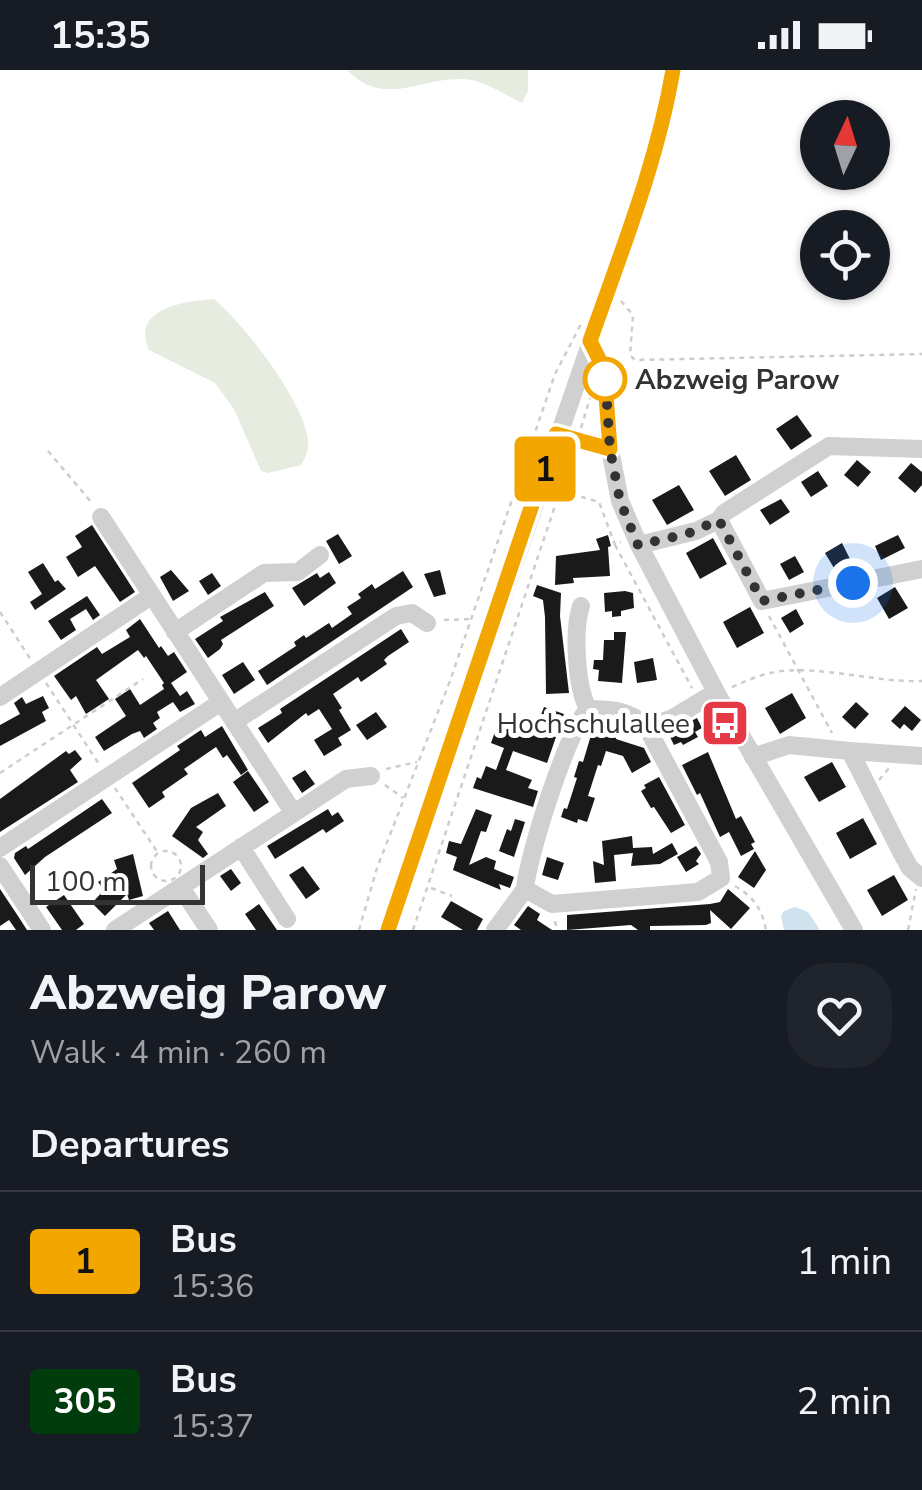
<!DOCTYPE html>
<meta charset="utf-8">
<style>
:root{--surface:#171b24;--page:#20242c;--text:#f1f3f6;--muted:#9ea1a6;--line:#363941}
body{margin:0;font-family:"Nunito Sans",sans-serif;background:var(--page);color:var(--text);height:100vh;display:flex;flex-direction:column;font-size:38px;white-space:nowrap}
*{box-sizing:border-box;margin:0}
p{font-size:32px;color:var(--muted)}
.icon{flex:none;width:55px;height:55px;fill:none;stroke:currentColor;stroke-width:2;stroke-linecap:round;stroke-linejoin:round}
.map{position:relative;height:860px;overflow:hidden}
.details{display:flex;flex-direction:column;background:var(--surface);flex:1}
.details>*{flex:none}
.badge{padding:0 20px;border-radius:8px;font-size:35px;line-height:65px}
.needle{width:65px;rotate:4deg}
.fabs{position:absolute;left:800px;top:30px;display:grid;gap:20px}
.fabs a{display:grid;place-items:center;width:90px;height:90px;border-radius:50%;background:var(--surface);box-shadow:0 2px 8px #0004;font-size:50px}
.scale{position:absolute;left:30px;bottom:25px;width:175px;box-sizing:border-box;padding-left:10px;border:5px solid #333;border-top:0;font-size:28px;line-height:35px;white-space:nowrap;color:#333;-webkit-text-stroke:8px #fff;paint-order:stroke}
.you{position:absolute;width:50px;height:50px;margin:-25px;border:8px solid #fff;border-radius:50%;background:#1a73e8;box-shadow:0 0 0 15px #1a73e833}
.map>.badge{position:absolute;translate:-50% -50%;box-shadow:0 0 0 5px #fff}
h2{padding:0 30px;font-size:38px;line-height:90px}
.round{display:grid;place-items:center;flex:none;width:105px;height:105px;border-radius:40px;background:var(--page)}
.overview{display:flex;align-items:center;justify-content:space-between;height:170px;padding:0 30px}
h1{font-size:48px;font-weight:800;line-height:75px}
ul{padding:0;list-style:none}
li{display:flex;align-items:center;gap:30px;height:140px;padding:0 30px;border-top:2px solid var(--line)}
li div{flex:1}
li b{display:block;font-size:38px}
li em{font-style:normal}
li .badge{min-width:110px;font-weight:700;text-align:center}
.status{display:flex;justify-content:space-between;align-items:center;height:70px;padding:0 50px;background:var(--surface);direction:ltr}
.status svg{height:28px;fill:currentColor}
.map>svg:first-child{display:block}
.green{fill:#e6ecdf}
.water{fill:#cfe2ee}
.building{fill:#1a1a1a}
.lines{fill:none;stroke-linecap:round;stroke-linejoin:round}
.path{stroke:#cdcdcd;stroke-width:2.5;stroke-dasharray:5 5;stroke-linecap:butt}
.minor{stroke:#d0d0d0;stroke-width:18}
.line-casing{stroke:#fff;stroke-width:22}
.line{stroke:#f3a500;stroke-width:15}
.walk{stroke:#333;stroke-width:10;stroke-dasharray:0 18}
.stop-dot{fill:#fff;stroke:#f3a500;stroke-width:5}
.labels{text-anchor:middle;stroke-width:10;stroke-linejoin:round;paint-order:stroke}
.stop-label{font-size:28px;font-weight:bold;fill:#333;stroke:#fff;text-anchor:start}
.poi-label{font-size:28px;fill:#333;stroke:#fff;text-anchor:end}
</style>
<div class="status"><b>15:35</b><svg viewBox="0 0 49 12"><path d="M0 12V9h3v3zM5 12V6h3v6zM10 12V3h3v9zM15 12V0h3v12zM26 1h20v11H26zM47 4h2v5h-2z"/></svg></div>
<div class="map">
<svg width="922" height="860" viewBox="0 0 922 860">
<rect width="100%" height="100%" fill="#fff"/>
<path class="green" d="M347 0H528V21L522 33C503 24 482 9 462 9 418 8 384 38 347 0Z
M214 229C244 254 300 327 307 365 310 377 307 385 301 395L268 403 261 401 234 339 215 313 149 280C130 238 186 231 214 229Z"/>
<path class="water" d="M795 837 808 842 820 860H784L781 846 784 841Z"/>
<path class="building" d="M797 345 812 366 791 380 776 359Z
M736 385 751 410 725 426 709 401Z
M857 390 871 402 858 417 844 405Z
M911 393 922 402V415L915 423 898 408Z
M818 401 828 416 811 427 801 412Z
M679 415 694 440 667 455 652 430Z
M781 429 790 442 770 455 760 440Z
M92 455 135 522 120 532 95 496 78 507 66 487 82 477 75 466Z
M338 464 352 486 339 494 326 471Z
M608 465 611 476 608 477 610 506 573 508 574 513 555 515 556 486 600 480 596 469Z
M898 465 905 478 881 490 875 476Z
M713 468 727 494 700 509 686 483Z
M842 473 850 489 834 498 825 483Z
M795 486 804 502 789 510 780 494Z
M43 493 55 512 58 510 66 519 35 540 30 532 42 524 28 502Z
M171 500 189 521 173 531 160 507Z
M440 500 446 524 434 527 424 504Z
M403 501 413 517 267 615 258 601 296 576 294 572 304 565 306 568 329 553 332 558 352 544 347 537 361 528 358 524 372 514 375 519Z
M329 502 336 513 304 536 292 518 317 503 320 508Z
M212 503 221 516 208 525 199 511Z
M537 515 561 523 560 546 569 623 546 624 545 547 543 530 533 526Z
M895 517 908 538 889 549 877 528Z
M625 521 633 523 634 538 621 541V546L612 547V541L605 542 604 523Z
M265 522 274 536 221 570 223 574 220 579 208 588 195 569 223 551 220 547Z
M87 526 100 545 93 550 86 539 70 549 76 560 61 570 48 551Z
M750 537 764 563 737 578 723 552Z
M796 539 804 554 790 563 781 548Z
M140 549 159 578 161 576 168 586 174 582 187 602 171 613 180 626 187 621 195 634 180 642 173 632 157 642 160 648 153 653 157 659 144 668 140 661 132 664 104 681 95 667 126 646 115 629 130 619 140 635 164 619 162 615 164 613 146 586 144 588 138 580 96 610 109 629 86 644 76 626 71 630 54 606 97 577 102 584 130 567 126 560Z
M401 559 409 572 388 586 384 590 387 594 361 612 358 607 333 624 342 638 339 640 351 660 338 668 342 675 324 686 314 670 332 659 319 639 308 646 306 643 268 673 258 658 282 643 280 639Z
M614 562H626L622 613 598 611 599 600 593 599 594 590H603L604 570H614Z
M653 588 657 610 637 613 634 592Z
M243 592 255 610 234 624 222 605Z
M792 623 806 648 780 664 765 638Z
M43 626 49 638 42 642 46 651 0 676V655L20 644 14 633 22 627 26 634Z
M856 632 869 644 855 659 842 647Z
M905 636 921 650 912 661 904 654 900 659 891 651Z
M544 637 564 644 547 693 513 681 506 700 532 710 528 718 538 721 533 737 473 718 477 707 481 709 486 696 496 700 504 678 491 673 498 653 534 663Z
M376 642 387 657 367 670 356 655Z
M697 648 702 658 695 662 698 667 683 675 681 672 674 675 668 663Z
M594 655 611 660 610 664 617 666 616 669 644 678 651 692 632 703 623 686 606 681 601 696 598 695 588 726 595 728 587 752 578 749 577 753 561 747 564 738 567 739 577 708 574 707 579 691 583 692Z
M222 656 248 700 241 705 227 685 223 688 216 677 184 699 188 704 162 722 165 727 149 738 132 713 180 680 177 676 201 660 205 667Z
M75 680 82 689 70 700 78 712 0 762V729L66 681 69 684Z
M708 682 736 749 741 746 755 772 751 774 754 779 741 786 729 762 720 767 700 723 697 725 682 695Z
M832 692 846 717 819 732 804 707Z
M305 700 315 714 302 723 292 708Z
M248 701 269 732 254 742 233 712Z
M659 707 685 755 671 763 654 737 651 738 641 721 646 718 644 715Z
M218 723 226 736 196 757 203 762 198 770 208 784 203 788 172 766 191 738Z
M102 729 112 743 45 787 25 805 14 788 15 783 26 776 28 779Z
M328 739 332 746 338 742 344 751 326 763 323 759 275 789 267 776Z
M476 739 492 745 486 762 481 761 469 795 486 787 496 791 494 799 514 807 510 818 499 814 501 820 453 800 457 787 446 783 449 771 461 774Z
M863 748 877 774 850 789 836 763Z
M515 749 525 752 514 787 499 781 507 759 511 761Z
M632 766 633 778 652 777 653 784 672 773 678 784 660 794 631 796 633 783 614 785 616 811 595 813 593 791 604 795 602 771Z
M696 776 701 784 696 791 699 794 686 802 677 787Z
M755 781 766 800 754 818 738 807Z
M133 784 143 826 129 830 127 824 105 846 92 833 104 820 98 812 117 799 114 790Z
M547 787 564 793 558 810 542 805Z
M303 796 320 819 306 829 289 805Z
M231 799 241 813 231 821 220 806Z
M894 805 908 830 882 846 867 820Z
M0 819 18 846 27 860H16L9 850 0 856Z
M728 819 750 838 731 859 710 840 711 853 706 855 650 856V860H638L631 855 567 860V845L710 834 720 832Z
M64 825 84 854 76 860H62L46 837Z
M451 831 483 849 477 860H463L441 847Z
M259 834 277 860H256L245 844Z
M528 836 540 844 537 850 552 860H521L514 855Z
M168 841 180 860H154L149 853Z"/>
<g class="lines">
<path class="path" d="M621 231 633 245 630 285 635 290 922 284
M581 358 590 328
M48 381 92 433
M562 421 599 432 615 475 621 472
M615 475 692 618
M0 542 31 590
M769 546 832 663
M444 550 471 549
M46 613 99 694
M732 617C744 612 757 606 770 603 813 593 874 613 922 611
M706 642 713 655 720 657
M386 699 417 692
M0 703 143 609
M879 710 890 697
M385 715 403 728
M115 718 158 783
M151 796a15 15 0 1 1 30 0a15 15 0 1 1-30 0Z
M735 816C753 827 762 838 766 860
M431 818 452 826
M555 851 557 860
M359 860 377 798 450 611 555 304 582 252
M413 860 572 385
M908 860 916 819"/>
<path class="minor" d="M590 271 604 299 610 379 620 431 639 475 716 622 854 860
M556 365 610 379
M922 379 829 376 724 443 719 450 762 531 922 499
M101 447 293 742
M639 475 696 461 719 450
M581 536C573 560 576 616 588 639
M175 562 264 503 298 502 320 485
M0 627 151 526
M588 639C609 639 630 640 646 656L719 792 721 808 698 822 552 834 525 819C528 785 567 663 588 639Z
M234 652 396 546 412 543 427 553
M646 656 671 649 716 622
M922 686 850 681 901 782 910 798 922 808
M753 687 789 675 850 681
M241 777 287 849
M0 778 221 632
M0 796 42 860
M182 819 209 860
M115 860 346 709 371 706
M388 860 644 118 667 37 673 0
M495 860 525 819"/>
</g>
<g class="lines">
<g class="line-casing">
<path id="line" d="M388 860 556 364 610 379 604 299 590 271C621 182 657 93 673 0"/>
</g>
<use href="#line" class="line"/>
<path class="walk" d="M605 309V304L610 379 620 431 638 475 687 464 719 450 762 531 853 513"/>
</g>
<defs>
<g id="bus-square" transform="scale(2.5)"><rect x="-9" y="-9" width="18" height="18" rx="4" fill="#e63946" stroke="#fff"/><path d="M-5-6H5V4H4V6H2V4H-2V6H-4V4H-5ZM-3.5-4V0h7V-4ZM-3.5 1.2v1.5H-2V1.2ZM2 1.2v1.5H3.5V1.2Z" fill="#fff"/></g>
</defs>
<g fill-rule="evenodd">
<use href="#bus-square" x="725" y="653"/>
</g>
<circle class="stop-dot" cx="605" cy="309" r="20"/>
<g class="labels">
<g class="stop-label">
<text x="635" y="319">Abzweig Parow</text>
</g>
<g class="poi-label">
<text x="690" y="663">Hochschulallee</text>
</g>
</g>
</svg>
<div class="fabs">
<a><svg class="needle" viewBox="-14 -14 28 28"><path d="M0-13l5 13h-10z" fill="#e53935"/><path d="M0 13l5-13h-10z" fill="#9ea1a6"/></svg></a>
<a><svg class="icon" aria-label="locate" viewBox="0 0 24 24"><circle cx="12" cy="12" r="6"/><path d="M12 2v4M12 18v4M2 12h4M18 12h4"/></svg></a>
</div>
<div class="scale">100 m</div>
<div class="you" style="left:853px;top:513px"></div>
<b class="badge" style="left:545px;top:399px;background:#f3a500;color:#111">1</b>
</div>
<section class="details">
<div class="overview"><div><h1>Abzweig Parow</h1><p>Walk · 4 min · 260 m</p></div><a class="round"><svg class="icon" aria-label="heart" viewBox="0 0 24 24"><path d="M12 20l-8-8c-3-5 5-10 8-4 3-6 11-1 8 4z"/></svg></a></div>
<h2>Departures</h2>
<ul>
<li><span class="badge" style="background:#f3a500;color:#111">1</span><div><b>Bus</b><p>15:36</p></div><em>1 min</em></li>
<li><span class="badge" style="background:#003c0c;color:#fff">305</span><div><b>Bus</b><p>15:37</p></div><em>2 min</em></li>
</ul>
</section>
